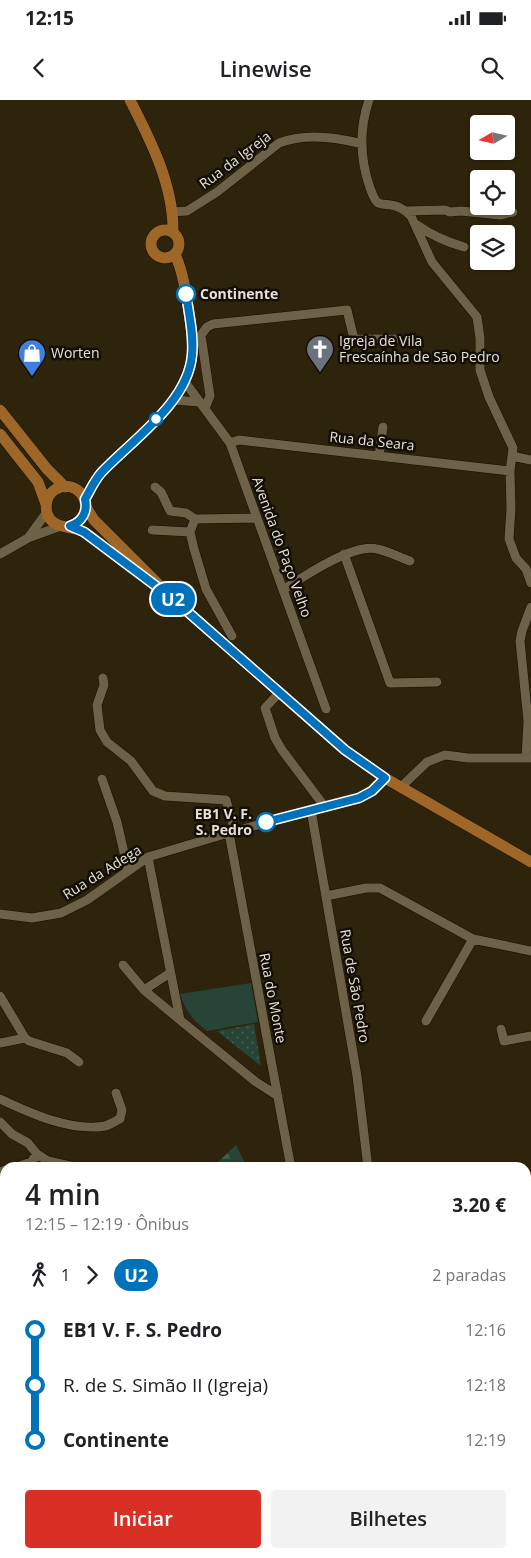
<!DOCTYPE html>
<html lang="pt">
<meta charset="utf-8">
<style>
:root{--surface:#fff;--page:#f2f2f2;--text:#202124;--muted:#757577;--accent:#d93025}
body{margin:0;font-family:"Open Sans",sans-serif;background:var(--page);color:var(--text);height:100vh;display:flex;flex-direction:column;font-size:19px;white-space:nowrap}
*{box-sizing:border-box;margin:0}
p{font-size:16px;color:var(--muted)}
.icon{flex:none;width:28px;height:28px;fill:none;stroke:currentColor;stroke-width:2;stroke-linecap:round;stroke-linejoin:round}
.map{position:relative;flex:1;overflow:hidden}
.panel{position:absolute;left:0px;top:1062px;width:531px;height:396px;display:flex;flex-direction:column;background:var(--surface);border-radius:15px 15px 0 0;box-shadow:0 1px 4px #0004}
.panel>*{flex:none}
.badge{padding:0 10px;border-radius:16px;font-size:18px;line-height:32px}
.needle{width:32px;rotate:261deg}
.tools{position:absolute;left:470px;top:15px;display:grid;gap:10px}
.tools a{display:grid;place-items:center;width:45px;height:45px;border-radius:5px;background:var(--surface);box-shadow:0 1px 4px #0004;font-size:25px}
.map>.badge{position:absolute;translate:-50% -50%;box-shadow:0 0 0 2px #fff}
.legs{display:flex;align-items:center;gap:8px;height:55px;padding:0 25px;font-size:16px}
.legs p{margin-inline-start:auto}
.headline{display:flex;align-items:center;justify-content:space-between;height:85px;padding:0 25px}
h1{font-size:28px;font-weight:600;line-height:38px}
.primary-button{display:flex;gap:10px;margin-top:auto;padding:10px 25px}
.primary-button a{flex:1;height:58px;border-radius:5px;background:var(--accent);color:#fff;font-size:20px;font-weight:600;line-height:58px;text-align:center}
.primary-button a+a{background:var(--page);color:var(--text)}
ul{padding:0 25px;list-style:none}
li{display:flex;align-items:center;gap:18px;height:55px;font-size:19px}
li i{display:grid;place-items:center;width:8px;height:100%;margin:0 6px;background:currentColor}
li i::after{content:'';width:12px;height:12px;margin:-6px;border:4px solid;border-radius:50%;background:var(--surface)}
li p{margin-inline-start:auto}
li:first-child i{background:linear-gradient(#0000 50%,currentColor 0)}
li:last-child i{background:linear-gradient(currentColor 50%,#0000 0)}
.status{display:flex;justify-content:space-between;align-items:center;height:35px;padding:0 25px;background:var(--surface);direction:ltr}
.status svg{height:14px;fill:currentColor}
header{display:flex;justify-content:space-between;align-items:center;height:65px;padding:0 25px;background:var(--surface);font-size:22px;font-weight:600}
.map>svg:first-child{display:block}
.green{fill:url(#green-dots)}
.forest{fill:url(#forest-firs)}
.pitch{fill:#274436}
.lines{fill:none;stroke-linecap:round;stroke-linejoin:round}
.minor-casing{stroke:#160d00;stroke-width:10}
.major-casing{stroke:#160d00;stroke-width:12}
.minor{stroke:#6d6148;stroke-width:9}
.major{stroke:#9e6728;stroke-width:11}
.line-1-casing{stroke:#fff;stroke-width:11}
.line-1{stroke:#0072bc;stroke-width:8}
.stop-1-dot{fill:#fff;stroke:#0072bc;stroke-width:2.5}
.labels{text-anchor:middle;stroke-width:5;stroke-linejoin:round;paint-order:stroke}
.street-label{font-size:14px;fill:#e8e1d3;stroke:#120e05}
.stop-label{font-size:14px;font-weight:bold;fill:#e8e1d3;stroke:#120e05;text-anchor:start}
.poi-label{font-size:14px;fill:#e8e1d3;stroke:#120e05;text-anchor:start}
</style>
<div class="status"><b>12:15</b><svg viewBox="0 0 49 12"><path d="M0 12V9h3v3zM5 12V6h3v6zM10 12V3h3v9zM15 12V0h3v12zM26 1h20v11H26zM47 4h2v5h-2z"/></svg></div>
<header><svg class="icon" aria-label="back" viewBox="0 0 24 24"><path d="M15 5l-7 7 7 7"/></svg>Linewise<svg class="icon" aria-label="search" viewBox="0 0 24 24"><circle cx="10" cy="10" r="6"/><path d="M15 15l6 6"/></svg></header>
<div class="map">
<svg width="531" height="1458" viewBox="0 0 531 1458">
<defs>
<pattern id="green-dots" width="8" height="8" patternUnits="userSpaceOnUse" patternTransform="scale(1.25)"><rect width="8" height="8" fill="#274436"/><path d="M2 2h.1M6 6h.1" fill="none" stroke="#465f52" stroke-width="1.8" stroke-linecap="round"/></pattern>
<pattern id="forest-firs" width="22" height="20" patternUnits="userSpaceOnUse" patternTransform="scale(1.25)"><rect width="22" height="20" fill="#274436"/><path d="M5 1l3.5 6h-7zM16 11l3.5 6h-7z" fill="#465f52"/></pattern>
</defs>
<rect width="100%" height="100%" fill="#2e240c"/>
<path class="green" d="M254 924 261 966 217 931Z"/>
<path class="forest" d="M236 1045 247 1067H213Z
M531 1135V1458H42L45 1454H526V1144Z"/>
<path class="pitch" d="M251 883 258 922 207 931C192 919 186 912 180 894Z"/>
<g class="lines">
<g class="minor-casing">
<path id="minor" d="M369 0C359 29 360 59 370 88 372 92 373 98 377 102 380 105 387 104 391 105 399 106 406 111 411 116L432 162 477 217 480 238V270L489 297 513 348 510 371 511 408 509 439 516 458 526 469 531 483
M406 111 445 110 450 112 461 111 500 115 513 112
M172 112 187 111 217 92 279 43C305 33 336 37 362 44
M417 125C431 135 447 142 464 147
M185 282 230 343 326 609
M174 300 199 302
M205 308 210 296 201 235 207 227 213 224 347 210 354 239H395
M230 343 239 340 510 371
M379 356 383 327
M512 356 531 360
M155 387 161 392 170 411 186 413 195 419 257 418
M195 419 190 432 194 449 206 489 232 536
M152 430 190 432
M28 438 47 412
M0 454 28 438 61 426
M344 454 390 583 437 582
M283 490C303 477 353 443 377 449 388 451 399 457 410 461
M103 578 104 585 97 605 100 630 107 642 131 661 153 691 165 696 226 700 235 731
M279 593 265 608 275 638 282 650 325 707
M526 658 528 621 520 541 522 531 531 507
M102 679 117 722 128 770
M401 687 427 662 445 655 468 658H531
M311 710 357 976 368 1068
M229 733 291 1068
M148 757 180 920 256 982 278 996
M326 796 366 788H380L473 839 531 851
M0 814 32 818 61 813 87 800 148 757 235 731 359 698 372 691 385 678
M123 865 144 890
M170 873 144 890 180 920
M0 896 25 938 29 941 67 953 79 962
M426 921 473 839
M501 929 504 941 531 936
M0 943 25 938
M0 999C30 1013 71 1032 105 1026 110 1025 115 1021 120 1019L122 1010 116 993
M0 1022 12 1034 28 1043 37 1054 48 1061 79 1068
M14 1068 31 1062 37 1054
M0 1072 5 1070
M0 1425 5 1430"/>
</g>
<g class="major-casing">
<path id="major" d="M130 0C151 41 174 86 173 133
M151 144a14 14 0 1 1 28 0a14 14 0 1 1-28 0Z
M0 310 47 369 65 387
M0 334 38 382 46 404
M85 399C90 391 94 381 101 373 132 340 188 303 192 255 194 241 191 227 189 213 186 193 183 172 175 154
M86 407 94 420 172 498 345 650 385 678 531 762
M70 426C100 414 81 376 56 389 51 392 48 396 47 401 45 409 47 417 53 422 60 428 73 427 82 431 90 435 97 442 104 447 117 457 131 467 144 477"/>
</g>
<use href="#minor" class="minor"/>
<use href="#major" class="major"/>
</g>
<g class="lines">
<g class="line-1-casing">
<path id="line-1" d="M186 194C189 214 194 235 192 255 188 303 132 340 101 373 94 381 90 391 85 399 88 412 82 422 70 426L84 432 172 498 345 650 385 678 372 691 359 698 266 722"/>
</g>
<use href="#line-1" class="line-1"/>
</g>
<defs>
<g id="church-pin" transform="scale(1.4375)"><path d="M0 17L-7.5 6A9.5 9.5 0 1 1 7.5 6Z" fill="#6b7280" stroke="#120e05"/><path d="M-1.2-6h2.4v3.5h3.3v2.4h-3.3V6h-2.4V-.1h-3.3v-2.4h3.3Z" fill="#fff"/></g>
<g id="shop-pin" transform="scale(1.4375)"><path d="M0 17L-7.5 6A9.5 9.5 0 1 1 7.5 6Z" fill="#3f7fe0" stroke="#120e05"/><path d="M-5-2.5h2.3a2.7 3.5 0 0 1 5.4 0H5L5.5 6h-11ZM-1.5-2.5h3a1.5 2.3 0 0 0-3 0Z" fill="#fff"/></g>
</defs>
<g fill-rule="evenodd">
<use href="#church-pin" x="320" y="249"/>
<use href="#shop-pin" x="32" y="253"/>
</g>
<g class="stop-1-dot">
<circle cx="186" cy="194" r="9"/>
<circle cx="156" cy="319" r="6"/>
<circle cx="266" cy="722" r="9"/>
</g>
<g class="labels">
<g class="street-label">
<text transform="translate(235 60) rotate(-37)" y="5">Rua da Igreja</text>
<text transform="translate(372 341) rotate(6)" y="5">Rua da Seara</text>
<text transform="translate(282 447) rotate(70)" y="5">Avenida do Paço Velho</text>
<text transform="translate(102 772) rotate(-32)" y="5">Rua da Adega</text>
<text transform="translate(355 886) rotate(80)" y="5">Rua de São Pedro</text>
<text transform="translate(273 898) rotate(79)" y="5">Rua do Monte</text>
</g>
<g class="stop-label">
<text x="200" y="199">Continente</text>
<text x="252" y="719" text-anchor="end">EB1 V. F.<tspan x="252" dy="16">S. Pedro</tspan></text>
</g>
<g class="poi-label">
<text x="339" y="246">Igreja de Vila<tspan x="339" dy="16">Frescaínha de São Pedro</tspan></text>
<text x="51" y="258">Worten</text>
</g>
</g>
</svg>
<div class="tools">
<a><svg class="needle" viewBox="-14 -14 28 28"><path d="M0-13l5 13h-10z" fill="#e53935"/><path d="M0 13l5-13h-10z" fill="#757577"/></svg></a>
<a><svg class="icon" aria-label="locate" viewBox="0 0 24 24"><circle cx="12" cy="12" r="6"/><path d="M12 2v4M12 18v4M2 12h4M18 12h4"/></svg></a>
<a><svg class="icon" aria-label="layers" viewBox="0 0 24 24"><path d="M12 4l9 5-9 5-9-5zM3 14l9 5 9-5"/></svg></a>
</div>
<b class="badge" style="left:173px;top:499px;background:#0072bc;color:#fff">U2</b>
<section class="panel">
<div class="headline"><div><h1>4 min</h1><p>12:15 – 12:19 · Ônibus</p></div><b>3.20 €</b></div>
<div class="legs"><svg class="icon" aria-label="walk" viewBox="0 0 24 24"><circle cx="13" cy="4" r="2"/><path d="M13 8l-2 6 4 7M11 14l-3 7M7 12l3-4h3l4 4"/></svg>1<svg class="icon" aria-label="forward" viewBox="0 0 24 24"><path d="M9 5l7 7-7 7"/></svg><b class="badge" style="background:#0072bc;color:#fff">U2</b><p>2 paradas</p></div>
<ul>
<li><i style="color:#0072bc"></i><b>EB1 V. F. S. Pedro</b><p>12:16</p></li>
<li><i style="color:#0072bc"></i><span>R. de S. Simão II (Igreja)</span><p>12:18</p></li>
<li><i style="color:#0072bc"></i><b>Continente</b><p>12:19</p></li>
</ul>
<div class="primary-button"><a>Iniciar</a><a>Bilhetes</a></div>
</section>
</div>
